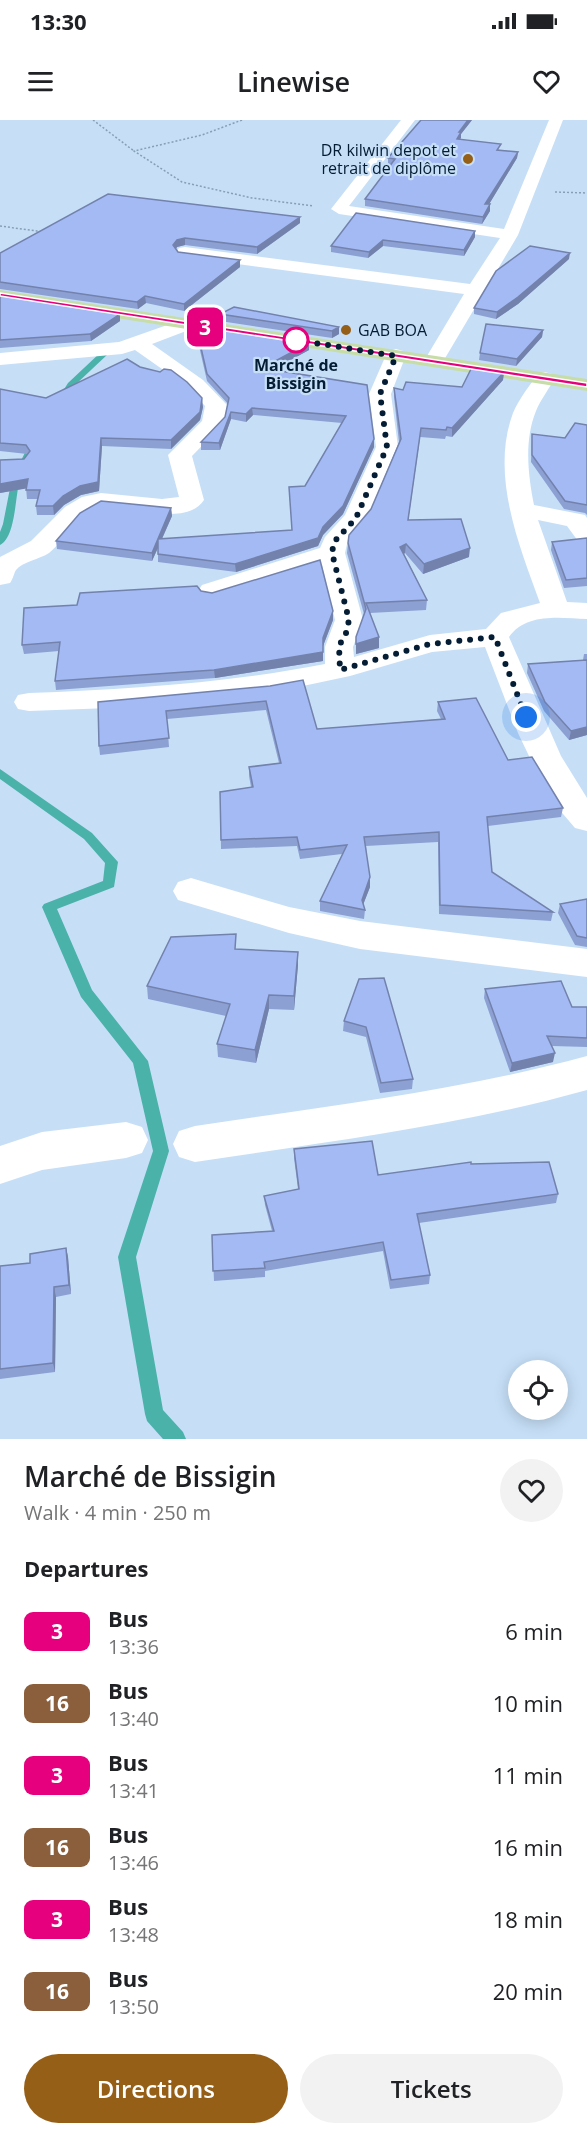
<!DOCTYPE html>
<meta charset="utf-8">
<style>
:root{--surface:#fff;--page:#f2f2f2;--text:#202124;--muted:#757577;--accent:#955f17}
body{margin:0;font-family:"Open Sans",sans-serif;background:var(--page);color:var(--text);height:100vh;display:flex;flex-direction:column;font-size:22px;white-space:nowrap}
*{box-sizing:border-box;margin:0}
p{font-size:20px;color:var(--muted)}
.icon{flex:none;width:33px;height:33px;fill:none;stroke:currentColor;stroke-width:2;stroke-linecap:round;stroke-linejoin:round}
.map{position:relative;height:1319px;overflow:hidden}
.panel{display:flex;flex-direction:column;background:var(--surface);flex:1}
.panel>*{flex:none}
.badge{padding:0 12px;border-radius:9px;font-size:21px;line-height:39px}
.buttons{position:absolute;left:508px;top:1240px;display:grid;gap:12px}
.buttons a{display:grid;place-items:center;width:60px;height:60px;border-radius:50%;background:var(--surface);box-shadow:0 3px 15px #0003;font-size:30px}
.you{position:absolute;width:30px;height:30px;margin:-15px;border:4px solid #fff;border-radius:50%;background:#1a73e8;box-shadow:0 0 0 9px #1a73e833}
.map>.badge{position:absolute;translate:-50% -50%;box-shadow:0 0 0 3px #fff}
h2{padding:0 24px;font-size:22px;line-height:54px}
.round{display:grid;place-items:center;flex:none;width:63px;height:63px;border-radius:32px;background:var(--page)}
.headline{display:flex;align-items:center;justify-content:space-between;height:102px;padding:0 24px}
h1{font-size:28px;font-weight:600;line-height:45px}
.primary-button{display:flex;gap:12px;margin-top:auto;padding:12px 24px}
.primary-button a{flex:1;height:69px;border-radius:36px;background:var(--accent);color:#fff;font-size:24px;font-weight:600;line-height:69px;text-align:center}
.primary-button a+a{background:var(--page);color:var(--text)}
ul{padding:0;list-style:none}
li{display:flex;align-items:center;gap:18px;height:72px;padding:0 24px}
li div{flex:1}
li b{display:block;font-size:22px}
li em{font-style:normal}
li .badge{min-width:66px;font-weight:700;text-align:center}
.status{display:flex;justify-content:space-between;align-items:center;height:42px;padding:0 30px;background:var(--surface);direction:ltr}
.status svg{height:16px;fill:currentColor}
header{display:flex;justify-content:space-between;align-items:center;height:78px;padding:0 24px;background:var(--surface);font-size:27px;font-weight:600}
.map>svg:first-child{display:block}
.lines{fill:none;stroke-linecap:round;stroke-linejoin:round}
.stream{fill:#4bb2aa;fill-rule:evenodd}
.path{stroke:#869fb6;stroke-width:1.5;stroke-dasharray:2 2;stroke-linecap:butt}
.minor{fill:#fff;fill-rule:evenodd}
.major{fill:#c7dda8;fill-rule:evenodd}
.wall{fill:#8da0d3}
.shaded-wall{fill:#7382ac}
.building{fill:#a4baf5;stroke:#7382ac;stroke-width:1.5}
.line{fill:#e6007e;stroke:#fff;stroke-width:1.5}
.walk{stroke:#041d34;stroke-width:6;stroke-dasharray:0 10.8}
.poi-dot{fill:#955f17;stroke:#c6dff7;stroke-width:2}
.stop-dot{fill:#fff;stroke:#e6007e;stroke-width:3}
.labels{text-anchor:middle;stroke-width:4.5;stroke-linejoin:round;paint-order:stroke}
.far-poi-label{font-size:16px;fill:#041d34;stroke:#c6dff7;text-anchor:end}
.far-stop-label{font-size:16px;font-weight:bold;fill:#041d34;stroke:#c6dff7}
</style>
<div class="status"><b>13:30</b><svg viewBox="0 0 49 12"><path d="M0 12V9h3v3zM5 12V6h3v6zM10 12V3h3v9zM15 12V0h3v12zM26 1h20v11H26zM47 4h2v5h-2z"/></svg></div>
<header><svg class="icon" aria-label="menu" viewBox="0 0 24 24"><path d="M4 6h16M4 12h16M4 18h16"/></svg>Linewise<svg class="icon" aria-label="heart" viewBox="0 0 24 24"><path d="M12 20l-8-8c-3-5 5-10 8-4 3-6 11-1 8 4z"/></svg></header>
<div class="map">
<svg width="587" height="1319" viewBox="0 0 587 1319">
<rect width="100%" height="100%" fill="#c6dff7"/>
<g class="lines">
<path class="stream" d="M101 232 108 234 74 266 65 281H59L58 279 68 263Z
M32 319 39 321C33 333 24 346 20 359 15 375 16 417 0 425V412L3 404 12 358Z
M0 649 92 713 118 742 114 767 57 789 92 870 148 941 169 1031 136 1137 163 1290 183 1312 186 1319H163L147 1301 145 1294 118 1137 153 1031 133 943 81 877 42 787 44 784 103 761 105 743 84 719 0 659Z"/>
<path class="path" d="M93 0 134 31
M242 0 202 15 134 31 182 62 252 78 314 86
M555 72 587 73
M0 106 44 112"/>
<path class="minor" d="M401 0H415L349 86 504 109 549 0H563L518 115 441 245H427L424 241 464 174 185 137 179 136 176 132 179 128 185 127 470 164 500 118 339 94 331 89Z
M187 198 194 200 197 204 194 208 152 224 203 260 227 285 224 303 192 336 204 380C184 409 129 383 101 387 78 391 66 420 49 433 40 439 22 442 16 450 14 453 13 459 10 463L0 465V437L31 421 65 387 82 377 101 373 162 379 179 377 168 335 202 301 205 286 189 268 135 230 122 234 0 245V233L119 222Z
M396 229 403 231 406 235 391 274 398 327 369 398 347 424 345 433 363 500 353 527 354 537 430 515 486 509 501 493 540 483C519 425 490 355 513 293 519 279 529 266 538 254L545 252 552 254 555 258C549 269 541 279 536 291 524 320 528 355 534 385L585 395 587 398V424L578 421 567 406 538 400 567 482 587 483V499C562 498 526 492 509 517L561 636 587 678V711L575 708 558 688 540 659 518 613 485 527 432 532 350 556 270 573 110 588 29 591 18 589 14 582 18 575 29 573C128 569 228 563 325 544V527L335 500 322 445 212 479 202 477 198 471 202 465 320 428 325 417 345 395 376 327 369 274 386 235 389 231Z
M191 758 289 787 360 801 587 829V857L360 829 289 813 178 780 173 771 178 762Z
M587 936V970C459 1006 326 1022 195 1042L179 1037 173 1024 179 1011 195 1006C326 986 459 971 587 936Z
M126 1002 142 1007 148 1020 142 1033 126 1038 42 1050 0 1064V1026L42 1012Z"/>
<path class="major" d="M0 170 587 259V271L0 180Z"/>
</g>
<path class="wall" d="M421 0H472L461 14 460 19 500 30 518 32 517 38 489 84H490V91L482 104 365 86V79L391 45 388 44V38Z
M300 103 257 134 185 125 177 127 176 129 178 132 240 147 184 191 146 183 138 189 0 169V133Z
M475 111V117L464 136 383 126 368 138 331 132V126Z
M569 139 518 184 496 199 474 194V188Z
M0 175 120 194V201L91 221 0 228Z
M220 194 339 207V214L332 218 220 201Z
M196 206 309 223V230L273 250 367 265 374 327 343 394 323 415 318 426 236 452 158 442V428L152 441 57 429 56 421 171 388 172 396 162 419 292 410 289 367 305 366 342 303 253 295 246 302 231 299 220 330H201V322L225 297 228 284 207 261 196 213Z
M543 210 542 217 516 246 479 240 480 233Z
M504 252 503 260 452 317 446 316 445 319 420 317 408 400 469 437 423 454 405 433 404 434 427 480 426 490 370 493 379 517V528L356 534V517L364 494 347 433 348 423 371 389 399 322 394 277V268L403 270 462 267Z
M0 269 46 278 203 287 200 300 171 329 102 326 99 371 81 375 64 385 54 395H37L36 386 38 379H27L26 368 0 373 27 335V334L0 331Z
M587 305V395L585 393 564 389 531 342 532 314 565 318Z
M587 418V466L564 468 551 430 552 422Z
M201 471 333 491V500L323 526V541L215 558 56 570 55 561 59 531 24 534 22 525 77 485Z
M584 534H587V615L569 620 544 591 527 553 528 544 583 540Z
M270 566 317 609 441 599 437 591 438 582 508 640 563 688 561 697 488 706 492 752 553 792 551 801 439 794 438 722 366 726 370 767 363 785 365 790 364 799 320 791V781L342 734 300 739 297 726 221 729 220 672 251 667 249 656V647L279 643 266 590 167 599 169 627 100 635 99 626 98 582Z
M587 779V827L575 825 558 793 560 784Z
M298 832V845L294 890 269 889 256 943 218 937 217 924 226 896 148 879 147 866Z
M359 859 413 959 412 969 380 973 366 917 343 911 344 901Z
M485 869 572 887H587V927L552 926 553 942 510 952 484 878Z
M294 1029 378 1055 471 1044 558 1074 556 1083 419 1103 430 1155 429 1164 390 1169 383 1131 265 1151V1157L214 1161 212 1115 272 1111 265 1085 264 1076 298 1069 294 1038Z
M66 1128 68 1137 71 1174 56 1177 55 1252 0 1259V1146L30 1143Z"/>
<path class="shaded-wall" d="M468 0H472L461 14V18L456 25 457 19 459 12Z
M518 32 517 38 485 91V84Z
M490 84V91L482 104 483 97Z
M300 97V103L257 134V127Z
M475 111V117L464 136V130Z
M185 118V125L177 127 174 132 173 125 177 120Z
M383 120V126L368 138 369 132Z
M570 133 569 139 518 184 496 199 497 192Z
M240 140V147L184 191V184Z
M145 176 146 183 138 189 137 182Z
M120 194V201L91 221 90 214Z
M339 207V214L332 218V211Z
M543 210 542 217 516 246 517 239Z
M309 223V230L263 255 262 248Z
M504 252 503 260 452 317V308Z
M202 278 203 287 200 300 171 329V320Z
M252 288 253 295 246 302V294Z
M231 292V299L220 330 219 323Z
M421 308 420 317 407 409 408 400Z
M101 318 102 326 99 371 81 375 64 385 54 395 53 386Z
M374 319V327L343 394 323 415 318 426 236 452 235 444 323 407Z
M28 359 29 368 0 373V364Z
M171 388 172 396 152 441V433Z
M406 424 405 433 400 437V427Z
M470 428 469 437 423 454 424 444Z
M333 491V500L323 526V518Z
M379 517V528L356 534V524Z
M323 532V541L215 558 214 550Z
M587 607V615L569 620 571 611Z
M370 757V767L361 790 362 780Z
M298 832V845L294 890V876Z
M269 875V889L256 943 255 930Z
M555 933 553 942 510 952 512 943Z
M66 1128 68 1137 71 1174 69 1165Z
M54 1167 56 1177 55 1252 53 1243Z"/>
<path class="building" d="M421 0H468L459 12H461L457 19 501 24 497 30 518 32 485 84H490L483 97 365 79 395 39 388 38Z
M108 74 300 97 257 127 185 118 177 120 173 125 178 132 240 140 184 184 145 176 137 182 0 162V133Z
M356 93 475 111 464 130 383 120 369 132 331 126Z
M530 126 570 133 518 177 497 192 474 188 496 151Z
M0 175 120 194 90 214 0 220Z
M234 187 339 207 332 211 220 194Z
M486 204 543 210 517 239 480 233Z
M196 206 309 223 262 248 367 265 374 319 343 386 323 407 318 418 235 444 158 434V419L292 410 289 367 305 366 346 296 252 288 246 294 231 292 219 323 201 322 225 297 229 278 207 254Z
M127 239 140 247 160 252 164 249 171 250 187 262 202 278 200 292 171 320 101 318 98 362 80 366 63 376 53 386H36L40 370H26L28 359 0 364V340L24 339 30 331 26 325 0 323V269L46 278Z
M472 247 504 252 452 308 447 307 446 310 421 308 408 400 461 399 470 428 424 444 406 424 400 427 427 480 366 483 379 517 356 524V517L366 489 348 423 349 415 371 389 401 319 394 268 403 270 406 262 462 267Z
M575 303 587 305V385L565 381 532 335V314L565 318Z
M101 381 171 388 152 433 56 421 80 393Z
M587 418V458L566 460 552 422Z
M320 440 333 491 323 518V532L214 550 55 561 60 522 22 525 24 488 77 485 80 473 197 466 201 471 212 473Z
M587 540V607L571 611 545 582 528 544Z
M303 560 317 609 445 599 438 582 476 578 508 640 532 637 563 688 487 697 492 752 553 792 440 785 439 712 364 717 370 757 362 780 365 790 320 781 347 725 300 730 297 717 221 720 220 672 253 667 249 647 281 643 266 581 166 591 169 618 99 626 98 582 270 566Z
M587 779V818L577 816 560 784Z
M236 814 235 829 298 832 294 876 269 875 255 930 217 924 230 884 147 866 171 817Z
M384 858 413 959 381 963 366 907 344 901 359 859Z
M561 861 572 887H587V918L547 916 555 933 512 943 485 869Z
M372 1021 378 1055 471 1042V1044L549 1042 558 1074 417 1094 430 1155 391 1160 383 1122 264 1142 265 1148 213 1151 212 1115 274 1111 264 1076 299 1069 294 1029Z
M66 1128 69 1165 54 1167 53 1243 0 1249V1146L30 1143V1134Z"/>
<path class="line" d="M0 173 587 263V267L0 176Z"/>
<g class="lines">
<path class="walk" d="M296 220 396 236 380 274 387 327 356 398 334 422 332 433 349 500 346 513 339 526 340 550 430 524 495 517 526 597"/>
</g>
<g class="poi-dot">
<circle cx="468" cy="39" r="6"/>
<circle cx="346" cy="210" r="6"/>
</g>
<circle class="stop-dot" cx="296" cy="220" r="12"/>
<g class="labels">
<g class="far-poi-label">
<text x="456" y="36">DR kilwin depot et<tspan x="456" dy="18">retrait de diplôme</tspan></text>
<text x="358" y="216" text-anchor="start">GAB BOA</text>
</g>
<g class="far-stop-label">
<text x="296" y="251">Marché de<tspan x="296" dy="18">Bissigin</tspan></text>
</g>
</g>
</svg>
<div class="buttons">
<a><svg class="icon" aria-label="locate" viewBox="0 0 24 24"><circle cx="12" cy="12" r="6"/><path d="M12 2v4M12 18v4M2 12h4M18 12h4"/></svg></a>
</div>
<div class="you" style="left:526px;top:597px"></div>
<b class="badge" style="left:205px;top:207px;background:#e6007e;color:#fff">3</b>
</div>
<section class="panel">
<div class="headline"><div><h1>Marché de Bissigin</h1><p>Walk · 4 min · 250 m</p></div><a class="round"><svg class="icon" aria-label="heart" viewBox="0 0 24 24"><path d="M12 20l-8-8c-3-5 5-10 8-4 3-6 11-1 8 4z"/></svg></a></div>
<h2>Departures</h2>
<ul>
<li><span class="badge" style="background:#e6007e;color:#fff">3</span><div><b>Bus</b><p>13:36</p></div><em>6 min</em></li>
<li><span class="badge" style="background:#8b5e3c;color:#fff">16</span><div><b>Bus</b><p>13:40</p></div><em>10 min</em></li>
<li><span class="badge" style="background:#e6007e;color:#fff">3</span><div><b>Bus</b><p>13:41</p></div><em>11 min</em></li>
<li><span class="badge" style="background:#8b5e3c;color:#fff">16</span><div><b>Bus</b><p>13:46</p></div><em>16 min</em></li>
<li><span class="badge" style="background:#e6007e;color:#fff">3</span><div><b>Bus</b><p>13:48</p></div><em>18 min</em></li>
<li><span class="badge" style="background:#8b5e3c;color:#fff">16</span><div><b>Bus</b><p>13:50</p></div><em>20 min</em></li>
</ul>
<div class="primary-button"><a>Directions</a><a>Tickets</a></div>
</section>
